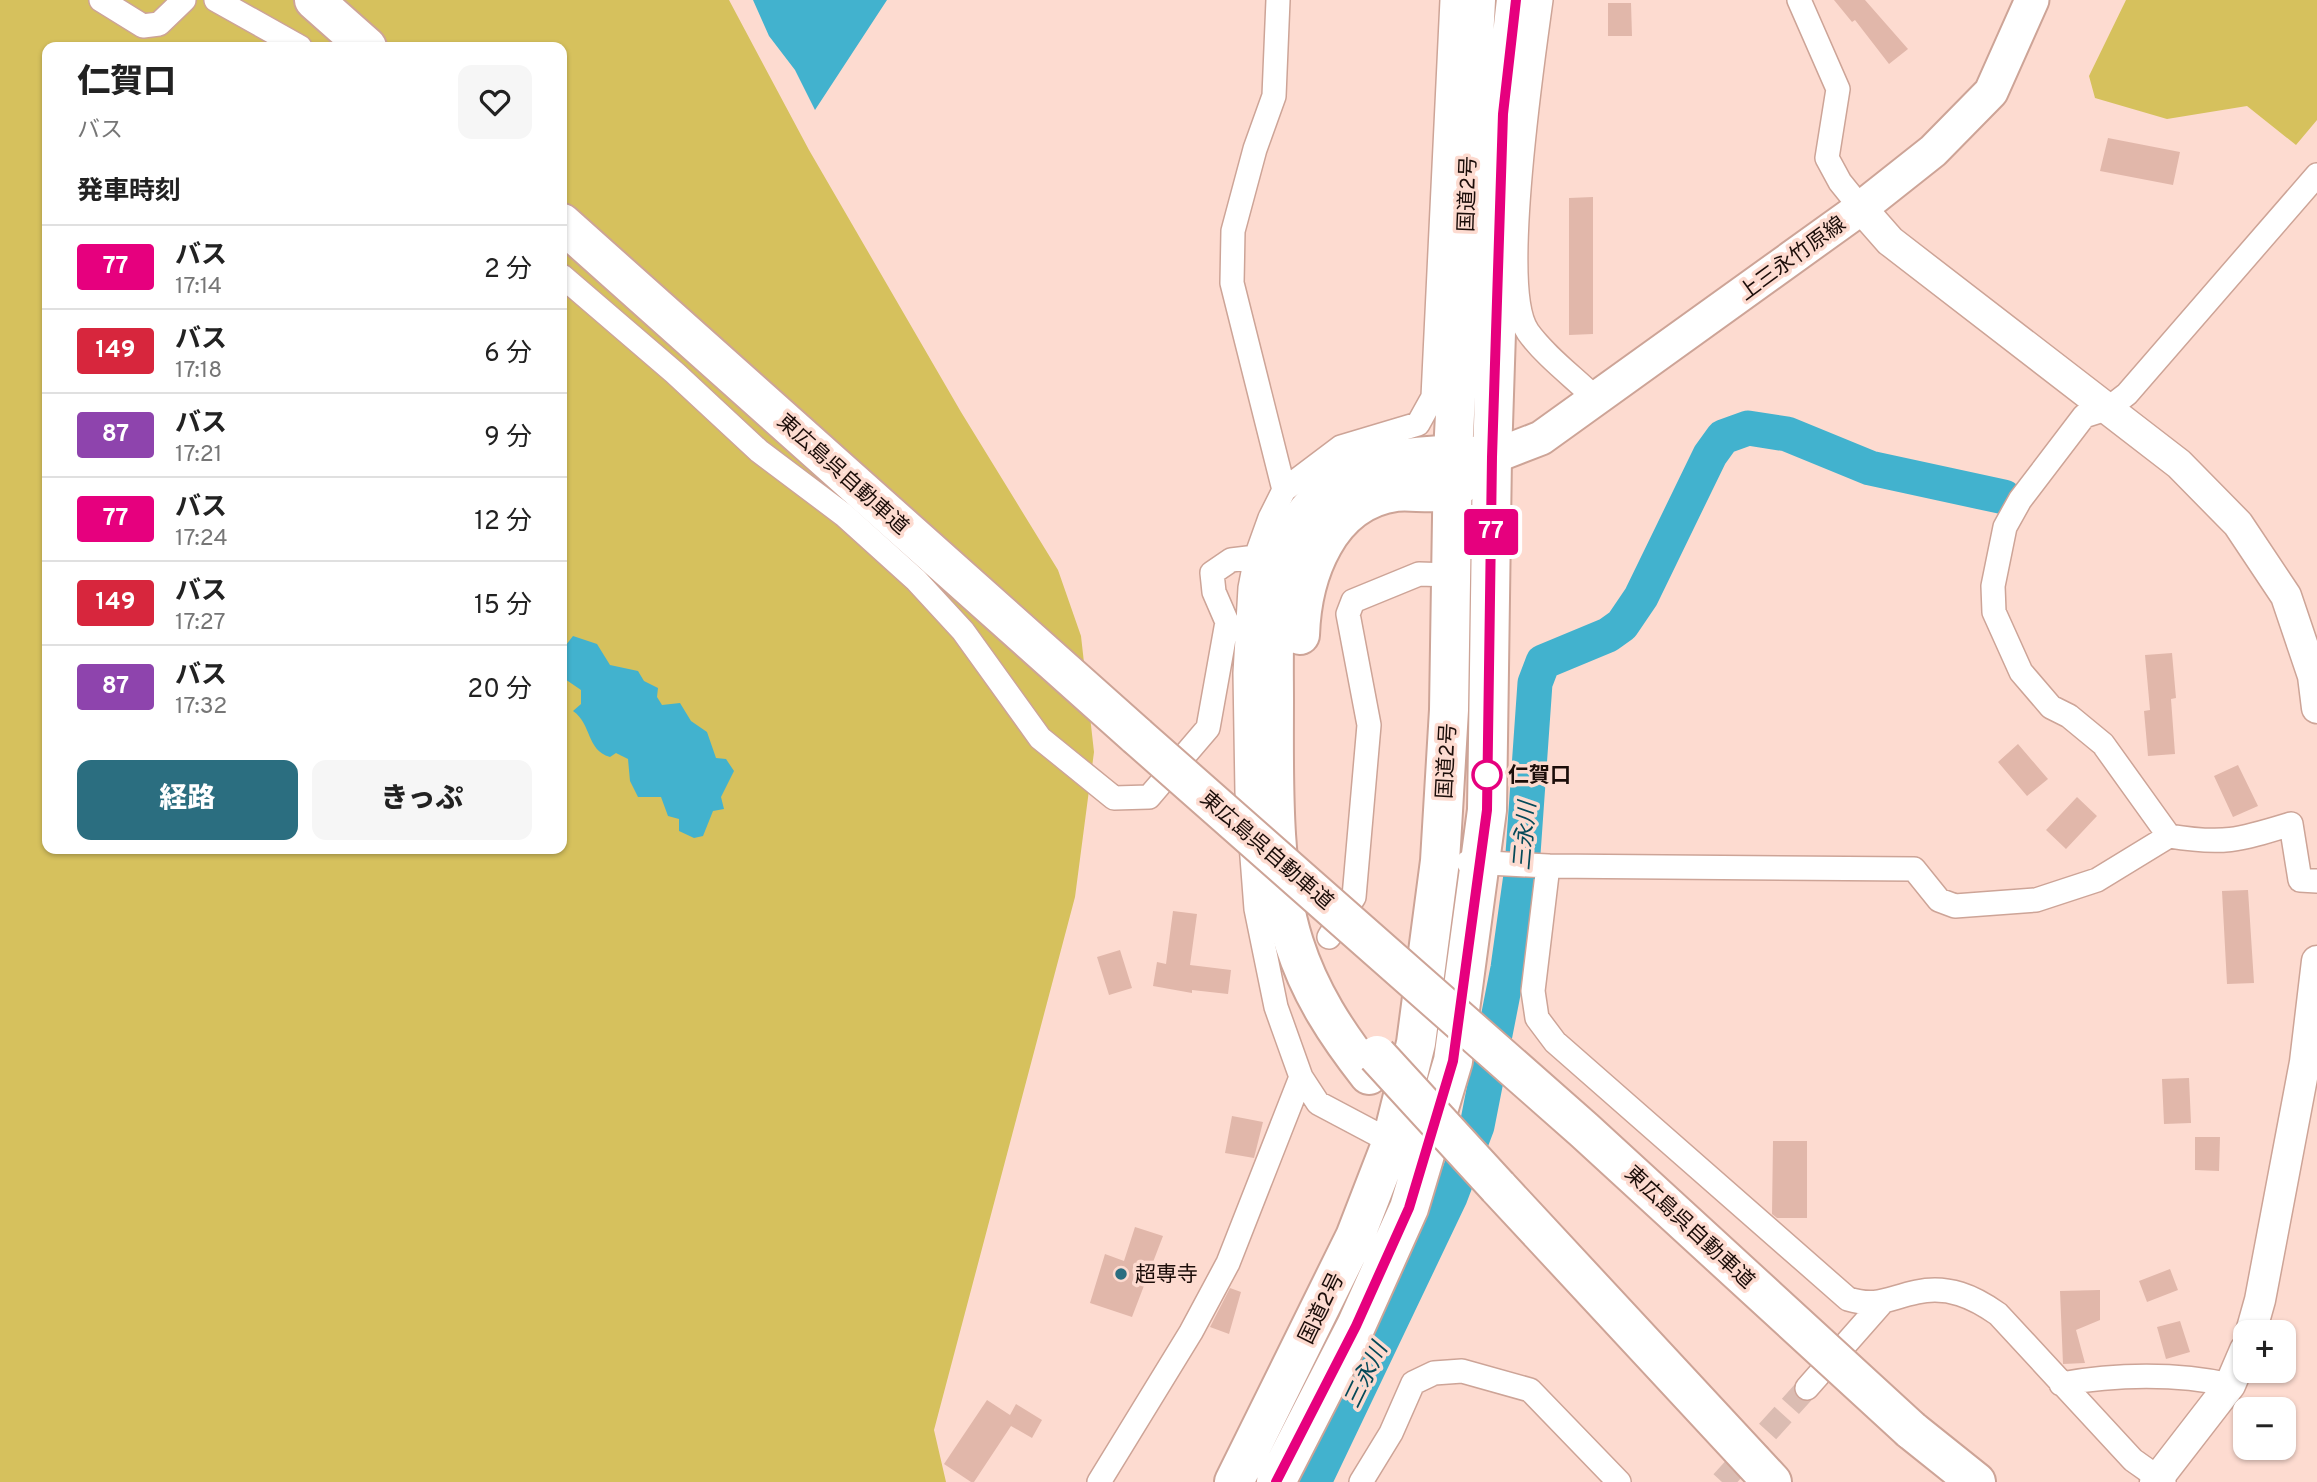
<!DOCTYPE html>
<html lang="ja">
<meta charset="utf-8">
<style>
:root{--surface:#fff;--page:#f6f6f6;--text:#222;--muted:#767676;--line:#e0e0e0;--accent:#2b6e80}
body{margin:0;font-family:Overpass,"Noto Sans JP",sans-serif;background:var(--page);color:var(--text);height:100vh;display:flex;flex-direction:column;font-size:26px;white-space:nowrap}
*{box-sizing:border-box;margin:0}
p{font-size:23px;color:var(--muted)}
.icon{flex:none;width:38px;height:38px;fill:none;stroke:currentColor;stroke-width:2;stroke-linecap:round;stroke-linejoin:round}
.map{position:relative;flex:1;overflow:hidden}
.sheet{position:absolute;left:42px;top:42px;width:525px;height:812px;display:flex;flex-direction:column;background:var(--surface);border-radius:14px;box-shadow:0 2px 5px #0004}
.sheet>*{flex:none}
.badge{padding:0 14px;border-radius:5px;font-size:24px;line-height:46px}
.fabs{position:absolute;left:2233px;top:1320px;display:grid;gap:14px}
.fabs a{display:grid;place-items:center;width:63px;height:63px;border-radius:14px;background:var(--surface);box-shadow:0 2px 5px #0004;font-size:35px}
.map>.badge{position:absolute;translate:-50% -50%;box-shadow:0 0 0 4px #fff}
h2{padding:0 35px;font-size:26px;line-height:63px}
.round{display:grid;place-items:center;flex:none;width:74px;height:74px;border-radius:14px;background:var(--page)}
.head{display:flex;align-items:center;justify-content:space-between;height:119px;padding:0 35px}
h1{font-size:33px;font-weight:800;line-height:52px}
.primary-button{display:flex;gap:14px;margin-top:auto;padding:14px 35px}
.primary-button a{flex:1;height:80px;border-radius:14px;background:var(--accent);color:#fff;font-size:28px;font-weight:800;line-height:80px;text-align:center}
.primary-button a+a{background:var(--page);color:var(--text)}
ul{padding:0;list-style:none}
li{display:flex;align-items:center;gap:21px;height:84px;padding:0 35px;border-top:2px solid var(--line)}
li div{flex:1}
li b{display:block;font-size:26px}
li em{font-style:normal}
li .badge{min-width:77px;font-weight:700;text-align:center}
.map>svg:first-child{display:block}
.green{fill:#d6c15d;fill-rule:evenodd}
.water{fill:#42b2ce}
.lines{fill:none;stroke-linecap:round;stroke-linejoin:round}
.river{stroke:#42b2ce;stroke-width:35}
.building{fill:#e1b7aa}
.minor-tunnel{stroke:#dbbcb2;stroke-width:23;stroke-dasharray:23 11;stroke-linecap:butt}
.minor-casing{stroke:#cda497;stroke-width:26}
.tertiary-casing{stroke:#cda497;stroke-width:33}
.secondary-casing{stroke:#cda497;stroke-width:37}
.trunk-casing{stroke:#cda497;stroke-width:42}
.motorway-casing{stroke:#cda497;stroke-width:42}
.minor{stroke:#fff;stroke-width:23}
.tertiary{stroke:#fff;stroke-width:30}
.secondary{stroke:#fff;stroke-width:33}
.trunk{stroke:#fff;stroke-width:38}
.motorway{stroke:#fff;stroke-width:38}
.motorway-bridge-casing{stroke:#cda497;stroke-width:42;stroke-linecap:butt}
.motorway-bridge{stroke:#fff;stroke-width:38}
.line-casing{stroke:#fff;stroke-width:16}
.line{stroke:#e6007e;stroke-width:10}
.stop-dot{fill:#fff;stroke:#e6007e;stroke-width:3.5}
.poi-dot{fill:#2b6e80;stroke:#fddbd0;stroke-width:2.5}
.labels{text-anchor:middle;stroke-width:7;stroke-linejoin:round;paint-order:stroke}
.street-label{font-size:21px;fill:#1b0d09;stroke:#fddbd0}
.stop-label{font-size:21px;font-weight:bold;fill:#1b0d09;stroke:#fddbd0;text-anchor:start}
.poi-label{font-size:21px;fill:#1b0d09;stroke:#fddbd0;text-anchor:start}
.water-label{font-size:23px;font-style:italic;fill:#054958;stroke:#fddbd0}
</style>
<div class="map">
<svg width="2317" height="1482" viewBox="0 0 2317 1482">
<rect width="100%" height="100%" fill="#fddbd0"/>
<path class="green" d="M0 0H729L809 150 961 412 1058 570 1081 636 1094 752 1075 897 934 1430 946 1482H0ZM47 47H562V849H47Z
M2126 0H2317V120L2296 145 2247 106 2167 119 2095 98 2089 76Z"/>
<path class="water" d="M753 0H887L815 110 795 70 769 36Z
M573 636 597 644 610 665 638 671 644 681 658 688 657 697 662 705 680 703 691 721 707 732 716 758 726 759 734 771 721 797 724 809 713 811 703 836 694 838 679 831V819L668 816 661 797H638L630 781 628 759 616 753 610 757C586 750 592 724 573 711L581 704V690L562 677V650Z"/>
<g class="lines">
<path class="river" d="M1314 1482 1450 1197 1477 1126 1508 968 1522 868 1535 683 1543 662 1608 635 1622 625 1641 597 1710 455 1723 437 1748 428 1787 434 1870 468 2004 497"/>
</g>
<path class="building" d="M1834 0H1865L1908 49 1889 64 1855 20 1852 22Z
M1608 3H1631L1632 36H1608Z
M2108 138 2180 152 2173 185 2100 171Z
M1593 197V334L1569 335V198Z
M2172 653 2176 698 2171 699 2175 754 2148 756 2144 711 2150 710 2145 655Z
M2018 744 2048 779 2027 796 1998 762Z
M2238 765 2258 806 2233 817 2214 776Z
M2077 797 2097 816 2066 849 2046 830Z
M2248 890 2254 983 2227 984 2222 891Z
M1173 911 1197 914 1190 965 1231 970 1228 994 1192 990V993L1153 986 1157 962 1166 964Z
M1120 950 1132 988 1109 995 1097 957Z
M2189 1078 2191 1123 2164 1124 2162 1079Z
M1232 1116 1263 1122 1254 1158 1225 1153Z
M2195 1137H2220L2219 1171 2195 1170Z
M1773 1141H1807V1218H1777L1772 1214Z
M1135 1227 1163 1236 1132 1317 1090 1303 1105 1254 1124 1261Z
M2170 1269 2178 1290 2147 1302 2139 1281Z
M1230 1288 1241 1292 1229 1334 1210 1327Z
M2100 1290V1320L2076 1330 2085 1363 2063 1364 2060 1291Z
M2180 1321 2190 1352 2166 1359 2157 1327Z
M987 1400 1010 1415 1016 1404 1042 1420 1032 1438 1011 1426 974 1482H971L944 1464Z"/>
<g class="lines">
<path class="minor-tunnel" d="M1722 1482 1807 1388"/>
<g class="minor-casing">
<path id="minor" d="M101 0 143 26 159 24 184 0
M216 0 300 47
M1278 0 1274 96 1255 149 1233 231 1232 283 1284 490
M1541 0C1533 59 1498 290 1528 332 1546 357 1575 378 1596 399
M1799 0 1838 89 1827 158 1840 182 1861 208
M562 276 675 373 759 451 844 515 916 580 963 631 1040 738 1114 798 1149 797 1208 728 1227 622 1214 592 1212 573 1231 560 1256 557
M2169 836 2103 744 2069 716 2051 707 2021 672 1994 612 1993 586 2005 527 2020 500 2084 416 2109 408 2127 394 2317 175
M1468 862 1548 866 1914 869 1939 900 1955 906 2036 900 2097 880 2169 836C2224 845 2239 840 2291 824L2300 880 2317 881
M1548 866 1533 991 1537 1018 1555 1042 1848 1299C1878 1308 1888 1298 1917 1292 1948 1285 1974 1297 1998 1314L2133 1460 2164 1482
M1329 937 1354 897 1369 725 1348 614 1353 601 1419 574 1451 575
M1401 1147 1318 1103 1301 1077 1276 1007 1256 909 1247 792 1245 673 1250 588 1256 557 1270 518 1284 490 1341 447 1418 424 1433 397 1452 0
M2061 1384C2115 1374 2178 1373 2230 1385
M1807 1388 1881 1304
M1099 1482 1191 1332 1228 1263 1301 1077
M1361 1482 1391 1433 1413 1383 1434 1373 1462 1371 1530 1390 1619 1482"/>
</g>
<g class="tertiary-casing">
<path id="tertiary" d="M1861 208 1890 241 2179 464 2238 524 2286 596 2313 676 2317 708
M2251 1332 2260 1300 2305 1062 2317 961
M2155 1482 2230 1385 2245 1350"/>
</g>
<g class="secondary-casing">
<path id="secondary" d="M1492 457 1541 438 1861 208 1933 151 1991 92 2032 0"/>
</g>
<g class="trunk-casing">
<path id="trunk" d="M1234 1482 1355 1237 1391 1144 1416 1043 1440 861 1449 710 1453 454 1476 0
M1276 1482 1356 1326 1409 1208 1453 1061 1487 810 1492 457 1503 114 1516 0"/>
</g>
<g class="motorway-casing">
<path id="motorway" d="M314 0 367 47
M562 223 1137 736
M1300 635C1302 575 1328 501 1396 492 1413 490 1440 496 1455 488 1468 481 1480 467 1492 457
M1369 1075C1336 1033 1310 993 1294 943 1271 872 1274 775 1274 701 1274 658 1272 615 1281 574 1286 552 1293 529 1308 511 1351 454 1427 452 1492 457
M1498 1187 1772 1482
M1911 1430 1976 1482"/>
</g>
<use href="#minor" class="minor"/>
<use href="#tertiary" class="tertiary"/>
<use href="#secondary" class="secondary"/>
<use href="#trunk" class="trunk"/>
<use href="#motorway" class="motorway"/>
<g class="motorway-bridge-casing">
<path id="motorway-bridge" d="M1137 736 1584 1130 1911 1430
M1377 1055 1498 1187"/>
</g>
<use href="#motorway-bridge" class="motorway-bridge"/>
</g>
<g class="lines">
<g class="line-casing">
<path id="line" d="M1276 1482 1356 1326 1409 1208 1453 1061 1487 810 1492 457 1503 114 1516 0"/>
</g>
<use href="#line" class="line"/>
</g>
<circle class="stop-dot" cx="1487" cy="775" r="14"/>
<circle class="poi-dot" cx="1121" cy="1274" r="7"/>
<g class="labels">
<g class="street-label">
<text transform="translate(1467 194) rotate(-88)" y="7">国道2号</text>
<text transform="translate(1792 258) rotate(-36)" y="7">上三永竹原線</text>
<text transform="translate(843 474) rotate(42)" y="7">東広島呉自動車道</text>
<text transform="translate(1446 761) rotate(-87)" y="7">国道2号</text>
<text transform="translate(1267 850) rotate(41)" y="7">東広島呉自動車道</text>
<text transform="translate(1690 1227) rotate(43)" y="7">東広島呉自動車道</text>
<text transform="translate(1321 1308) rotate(-64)" y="7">国道2号</text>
</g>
<g class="stop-label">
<text x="1508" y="782">仁賀口</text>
</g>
<g class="poi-label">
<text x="1135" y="1281">超専寺</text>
</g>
<g class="water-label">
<text transform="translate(1524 836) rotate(-85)" y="8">三永川</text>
<text transform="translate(1365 1375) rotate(-64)" y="8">三永川</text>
</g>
</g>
</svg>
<div class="fabs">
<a>+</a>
<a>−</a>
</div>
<b class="badge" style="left:1491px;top:532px;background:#e6007e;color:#fff">77</b>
<section class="sheet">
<div class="head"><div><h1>仁賀口</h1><p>バス</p></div><a class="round"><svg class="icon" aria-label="heart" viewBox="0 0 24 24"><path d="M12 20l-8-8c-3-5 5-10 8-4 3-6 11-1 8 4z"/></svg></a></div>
<h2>発車時刻</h2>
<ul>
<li><span class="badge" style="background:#e6007e;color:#fff">77</span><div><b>バス</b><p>17:14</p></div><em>2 分</em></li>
<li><span class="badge" style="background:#d7263d;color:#fff">149</span><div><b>バス</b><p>17:18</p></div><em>6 分</em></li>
<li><span class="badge" style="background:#8e44ad;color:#fff">87</span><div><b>バス</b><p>17:21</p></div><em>9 分</em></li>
<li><span class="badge" style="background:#e6007e;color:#fff">77</span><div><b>バス</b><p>17:24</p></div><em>12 分</em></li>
<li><span class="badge" style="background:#d7263d;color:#fff">149</span><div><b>バス</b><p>17:27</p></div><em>15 分</em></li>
<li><span class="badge" style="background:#8e44ad;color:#fff">87</span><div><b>バス</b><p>17:32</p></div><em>20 分</em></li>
</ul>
<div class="primary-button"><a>経路</a><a>きっぷ</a></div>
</section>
</div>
